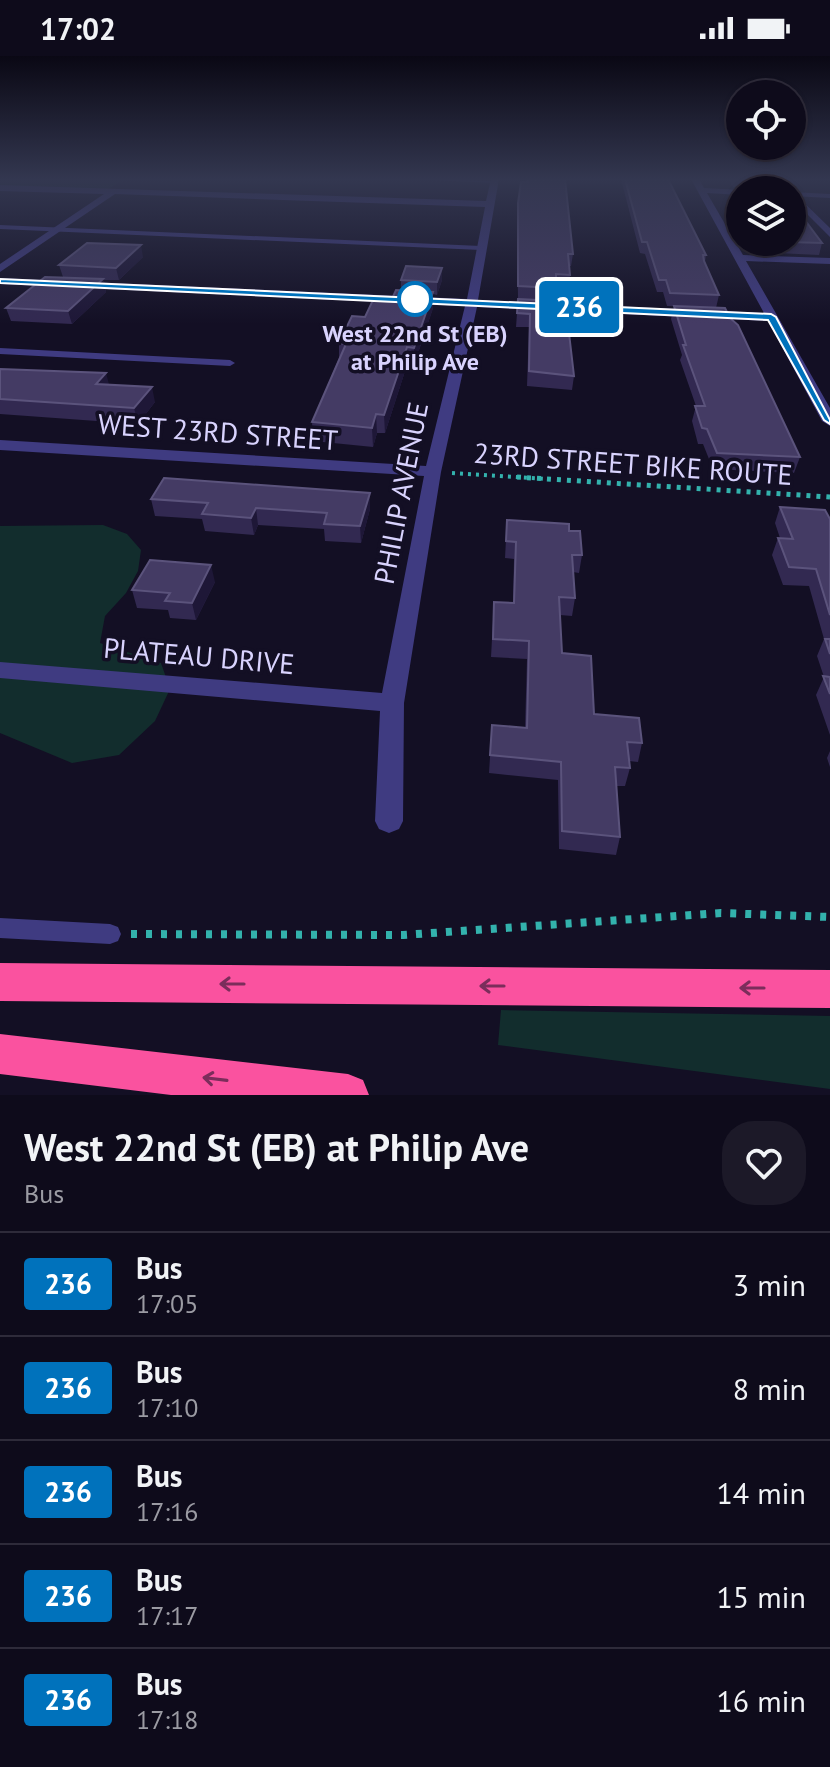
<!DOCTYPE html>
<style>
:root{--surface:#0e0b1b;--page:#1c1928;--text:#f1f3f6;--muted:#9b9ba3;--line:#2e2b3a}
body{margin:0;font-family:"PT Sans",sans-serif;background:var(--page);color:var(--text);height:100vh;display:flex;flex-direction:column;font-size:30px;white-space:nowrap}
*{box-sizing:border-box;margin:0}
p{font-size:26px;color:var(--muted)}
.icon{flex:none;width:44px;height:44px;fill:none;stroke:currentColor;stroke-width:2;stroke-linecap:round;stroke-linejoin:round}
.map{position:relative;height:1039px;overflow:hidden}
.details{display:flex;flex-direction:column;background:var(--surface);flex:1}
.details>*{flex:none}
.badge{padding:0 16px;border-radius:6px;font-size:28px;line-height:52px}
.buttons{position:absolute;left:726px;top:24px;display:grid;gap:16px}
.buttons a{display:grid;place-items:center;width:80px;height:80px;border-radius:50%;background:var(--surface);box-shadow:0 2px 6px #0004,0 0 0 2px var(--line);font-size:40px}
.map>.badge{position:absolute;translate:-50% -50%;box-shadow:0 0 0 4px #fff}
.round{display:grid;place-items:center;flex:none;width:84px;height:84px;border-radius:32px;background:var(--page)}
.head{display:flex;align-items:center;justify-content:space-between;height:136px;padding:0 24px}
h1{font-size:38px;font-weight:600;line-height:60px}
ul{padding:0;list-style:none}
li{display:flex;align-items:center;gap:24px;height:104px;padding:0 24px;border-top:2px solid var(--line)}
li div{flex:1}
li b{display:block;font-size:30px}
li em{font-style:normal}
li .badge{min-width:88px;font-weight:700;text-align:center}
.status{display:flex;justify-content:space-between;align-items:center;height:56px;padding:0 40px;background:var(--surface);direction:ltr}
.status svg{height:22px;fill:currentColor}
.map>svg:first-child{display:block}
.green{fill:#122d2d}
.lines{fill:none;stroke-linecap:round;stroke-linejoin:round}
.path-far2{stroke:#33b2ad;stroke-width:4;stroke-dasharray:3 5;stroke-linecap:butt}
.path-far1{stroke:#33b2ad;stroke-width:5;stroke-dasharray:4 6;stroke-linecap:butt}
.path{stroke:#33b2ad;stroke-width:8;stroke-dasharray:6 9;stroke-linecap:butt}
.service{fill:#3f3b81;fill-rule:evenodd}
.minor{fill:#3f3b81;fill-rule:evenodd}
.motorway{fill:#fa529f;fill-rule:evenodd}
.wall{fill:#322951}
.shaded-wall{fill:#1e1737}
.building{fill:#443b64;stroke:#5b537c;stroke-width:2}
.oneway{stroke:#7b2d5b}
.line{fill:#0072bc;stroke:#fff;stroke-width:2}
.stop-dot{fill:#fff;stroke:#0072bc;stroke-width:4}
.labels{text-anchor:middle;stroke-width:7;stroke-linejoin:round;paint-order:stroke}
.far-stop-label{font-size:24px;font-weight:bold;fill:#d9d3fe;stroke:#130f24}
.street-label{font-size:28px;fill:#d9d3fe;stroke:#130f24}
</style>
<div class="status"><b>17:02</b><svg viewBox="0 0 49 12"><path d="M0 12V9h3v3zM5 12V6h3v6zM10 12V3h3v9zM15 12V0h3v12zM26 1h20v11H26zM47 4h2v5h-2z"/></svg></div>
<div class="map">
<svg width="830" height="1039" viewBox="0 0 830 1039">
<rect width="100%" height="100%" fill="#130f24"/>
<path class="green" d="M126 123 108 133 0 130V124Z
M103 469 127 478 141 494 138 515 126 537 105 560 100 587 161 607 170 633 155 665 119 699 72 707 0 677V470Z
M501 954 830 960V1033L498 989Z"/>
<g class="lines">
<path class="path-far2" d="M452 417 548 423"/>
<path class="path-far1" d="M517 421 830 441"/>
<path class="path" d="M131 878 403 879 721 857 830 861"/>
<path class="service" d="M411 123 497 125 494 127Z
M792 136 830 138V142L792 140Z
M0 169 481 190 485 192 481 194 0 173Z
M0 292 230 304 235 307 230 310 0 298Z
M0 862 110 868 118 871 121 878 118 885 110 888 0 882Z"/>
<path class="minor" d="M491 123H499L478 244 764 257 691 123H699L704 132 742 134 740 139 707 137 743 199 830 202V208L746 205 830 352V370L822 365 768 265 477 251 441 416 404 647 403 765 399 773 389 777 379 773 375 765 380 655 0 622V606L382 637 424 420 0 394V384L426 410 465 250 0 228V222L467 243 485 151 115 138 0 216V208L104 138 0 135V129L486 145Z
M792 135 830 172V181L792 143Z"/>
<path class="motorway" d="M0 907 830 914V952L0 945Z
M0 978 348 1018 363 1024 369 1039H171L0 1018Z"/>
</g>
<path class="wall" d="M526 123H565L573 198 571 210H569L570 219 569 232 556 231 555 244 558 260 574 320 572 334 527 330 529 271H516L518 243 517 158 518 147 527 126Z
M621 123H668L706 199 705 206 719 239 716 252 667 250 663 236H657L645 198 640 197Z
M728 123H766L775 134H742V132L733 131Z
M767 186H792L822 187 819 199 777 197 770 190Z
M143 201 119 224H103L106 236 72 268 11 265 6 252 63 221 59 209Z
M442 212V224L437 239 433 238V252L414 309H407L385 377H377L373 391 313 385 312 366 339 302V287L365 261 391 245 401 234V224Z
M674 250 800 401 794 417 713 413 703 388H698L692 365 696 350 680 304 682 299 671 263Z
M0 313 109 328 155 346 138 368 0 358Z
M370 437V453L361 487 325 485 324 473 258 469 254 479 205 475 202 463 155 460 151 443Z
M780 451 830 463V679L816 639 824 621 817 600 824 583 809 530 783 529 772 499 778 482H780L775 467Z
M507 464 569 475 582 499 579 517 573 516 575 542 572 560 560 559 562 597 594 658 642 687 638 706 629 705 630 712 625 730H616L620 781 616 799 559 793 558 724 489 717 492 669 525 672 527 603 491 601 494 546 513 547 514 503 505 502Z
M215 526 196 564 170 562 168 554 137 552 132 534Z
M830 695V711L827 702Z"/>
<path class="shaded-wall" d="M141 189 143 201 119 224 116 212Z
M442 212V224L437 239V226Z
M103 223 106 236 72 268 68 255Z
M433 236V252L414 309V292Z
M407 291V309L385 377 384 359Z
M106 317 110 332 96 328Z
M152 331 155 346 138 368 134 352Z
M376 358 377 377 373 391 372 372Z
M370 437V453L361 487 360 470Z
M256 452 258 469 254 479 251 462Z
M211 509 215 526 196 564 192 547Z"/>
<path class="building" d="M528 123H565L573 198H568L570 219 556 218V232L518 230V147L521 126H528Z
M625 123H668L706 199H703L704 205 719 239 670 237 666 224H659L647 186H642Z
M747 123H766L775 134H744L742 132Z
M792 152 804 163 822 187 788 186H792Z
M87 187 141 189 116 212 59 209Z
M406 210 442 212 437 226 401 224Z
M45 221 103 223 68 255 6 252Z
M396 234 433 236 414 292 407 291 384 359 376 358 372 372 312 366 346 288 339 287 352 260 365 261 373 244 391 245Z
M518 243 557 245 558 260H567L574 320 529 315 530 258 517 257Z
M674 250 725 252 730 262 738 269 800 401 717 397 707 373 702 372 695 350H705L683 289H686Z
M0 313 106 317 96 328 152 331 134 352 0 343Z
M164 422 370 437 360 470 324 468 327 457 256 452 251 462 202 458 208 447 151 443Z
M780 451 825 454 830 463V559L816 513 789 511 778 482 793 483Z
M507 464 569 468V475H580L582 499H572L575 542 559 541 562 597 591 600 594 658 639 662 642 687 627 686 630 712 615 711 620 781 562 775 561 706 490 699 492 669 527 672 529 585 493 583 494 546 514 547 516 486 506 485Z
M150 504 211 509 192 547 165 545 170 537 132 534Z
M825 583H830V598Z
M823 620 830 621V638Z"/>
<defs><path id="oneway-shaft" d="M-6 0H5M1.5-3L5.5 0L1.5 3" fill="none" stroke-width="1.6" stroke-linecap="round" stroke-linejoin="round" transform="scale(2)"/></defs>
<g class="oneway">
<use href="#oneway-shaft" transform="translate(232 928) rotate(-180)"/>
<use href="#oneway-shaft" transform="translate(492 930) rotate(-180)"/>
<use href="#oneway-shaft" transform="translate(752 932) rotate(-180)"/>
<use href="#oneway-shaft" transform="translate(215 1023) rotate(-173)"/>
</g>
<linearGradient id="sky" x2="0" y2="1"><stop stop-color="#0a0814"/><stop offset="0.46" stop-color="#333750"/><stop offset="1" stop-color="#333750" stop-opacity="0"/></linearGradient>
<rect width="830" height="268" fill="url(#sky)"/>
<path class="line" d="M0 223 771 258 776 261 830 364V368L824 364 768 264 0 227Z"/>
<circle class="stop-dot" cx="415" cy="243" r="16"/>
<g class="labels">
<g class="far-stop-label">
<text x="415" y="286">West 22nd St (EB)<tspan x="415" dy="28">at Philip Ave</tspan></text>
</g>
<g class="street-label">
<text transform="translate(218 376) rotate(4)" y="10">WEST 23RD STREET</text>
<text transform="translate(633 408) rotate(4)" y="10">23RD STREET BIKE ROUTE</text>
<text transform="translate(401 437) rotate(-79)" y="10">PHILIP AVENUE</text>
<text transform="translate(199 600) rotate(5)" y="10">PLATEAU DRIVE</text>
</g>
</g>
</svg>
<div class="buttons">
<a><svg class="icon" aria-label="locate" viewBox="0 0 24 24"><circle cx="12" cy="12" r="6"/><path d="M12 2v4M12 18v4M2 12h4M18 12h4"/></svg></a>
<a><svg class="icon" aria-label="layers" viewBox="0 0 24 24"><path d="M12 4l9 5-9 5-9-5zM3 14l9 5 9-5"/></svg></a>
</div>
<b class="badge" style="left:579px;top:251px;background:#0072bc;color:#fff">236</b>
</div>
<section class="details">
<div class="head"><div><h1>West 22nd St (EB) at Philip Ave</h1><p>Bus</p></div><a class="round"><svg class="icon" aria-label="heart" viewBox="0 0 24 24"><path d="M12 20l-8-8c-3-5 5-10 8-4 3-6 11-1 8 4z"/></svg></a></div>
<ul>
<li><span class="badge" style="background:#0072bc;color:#fff">236</span><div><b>Bus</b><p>17:05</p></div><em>3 min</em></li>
<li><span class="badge" style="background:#0072bc;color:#fff">236</span><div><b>Bus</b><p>17:10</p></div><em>8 min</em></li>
<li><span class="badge" style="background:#0072bc;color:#fff">236</span><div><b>Bus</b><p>17:16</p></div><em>14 min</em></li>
<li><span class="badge" style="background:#0072bc;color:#fff">236</span><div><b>Bus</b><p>17:17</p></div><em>15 min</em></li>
<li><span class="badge" style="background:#0072bc;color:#fff">236</span><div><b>Bus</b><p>17:18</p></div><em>16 min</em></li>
</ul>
</section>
